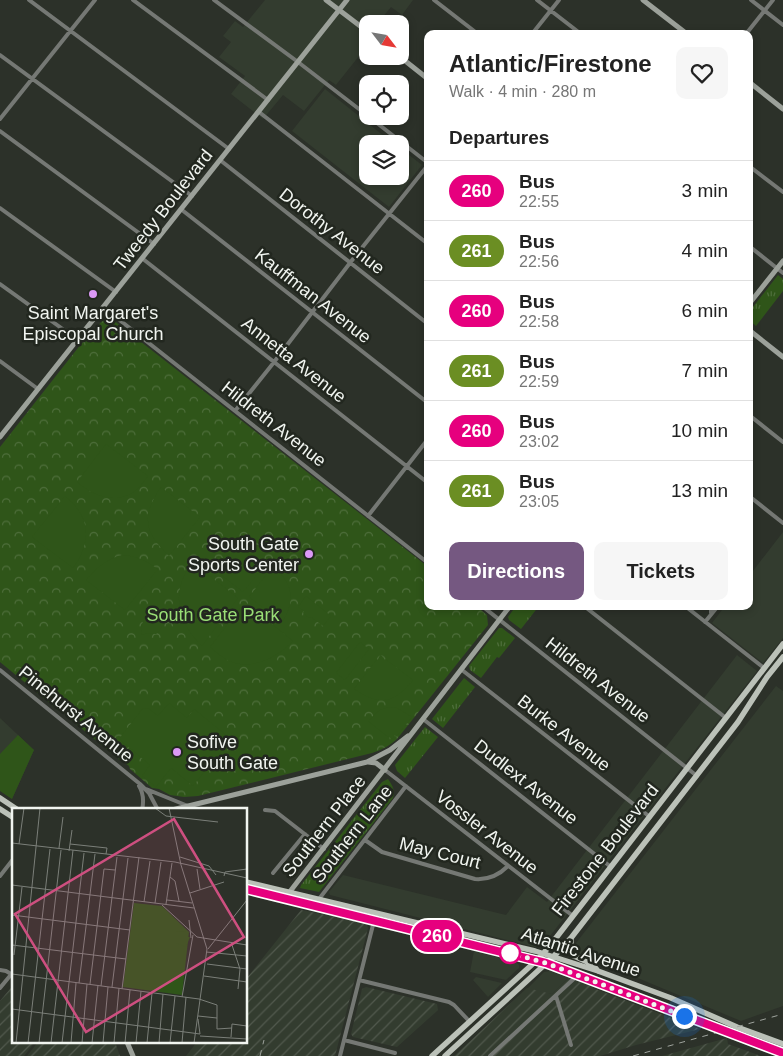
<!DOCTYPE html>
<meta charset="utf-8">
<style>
:root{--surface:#fff;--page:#f6f6f6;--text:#222;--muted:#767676;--line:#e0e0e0;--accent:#755881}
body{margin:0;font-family:Arial,sans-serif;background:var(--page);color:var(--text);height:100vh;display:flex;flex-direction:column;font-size:19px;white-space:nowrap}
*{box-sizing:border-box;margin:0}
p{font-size:16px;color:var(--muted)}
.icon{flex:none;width:28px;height:28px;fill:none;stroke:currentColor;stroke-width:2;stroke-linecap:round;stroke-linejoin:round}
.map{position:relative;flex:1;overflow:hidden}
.sheet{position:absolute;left:424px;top:30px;width:329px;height:580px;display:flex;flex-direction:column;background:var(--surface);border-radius:10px;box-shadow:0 2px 8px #0003}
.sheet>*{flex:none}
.badge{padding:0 10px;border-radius:16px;font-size:18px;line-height:32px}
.needle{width:32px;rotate:121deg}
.fabs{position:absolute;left:359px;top:15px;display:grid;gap:10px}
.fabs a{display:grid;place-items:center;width:50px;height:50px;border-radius:10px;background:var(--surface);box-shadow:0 2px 8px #0003;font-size:25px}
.you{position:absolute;width:25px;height:25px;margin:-12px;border:4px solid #fff;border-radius:50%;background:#1a73e8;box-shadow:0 0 0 8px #1a73e833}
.map>.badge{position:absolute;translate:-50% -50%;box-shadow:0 0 0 2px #fff}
h2{padding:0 25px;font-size:19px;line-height:45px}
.round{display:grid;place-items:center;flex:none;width:52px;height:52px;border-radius:10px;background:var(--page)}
.headline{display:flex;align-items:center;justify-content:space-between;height:85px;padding:0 25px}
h1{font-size:24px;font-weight:600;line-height:38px}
.primary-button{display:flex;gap:10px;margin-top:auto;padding:10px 25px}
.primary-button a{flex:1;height:58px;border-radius:10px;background:var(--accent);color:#fff;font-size:20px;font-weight:600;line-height:58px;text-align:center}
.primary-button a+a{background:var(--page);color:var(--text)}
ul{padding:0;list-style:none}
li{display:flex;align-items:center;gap:15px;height:60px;padding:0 25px;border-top:1px solid var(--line)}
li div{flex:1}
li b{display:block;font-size:19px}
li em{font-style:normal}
li .badge{min-width:55px;font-weight:700;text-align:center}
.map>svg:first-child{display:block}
.built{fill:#333c2f}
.industrial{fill:url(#industrial-furrows)}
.grass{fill:url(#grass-tufts)}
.park{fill:url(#park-crowns)}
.pitch{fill:#2f5519}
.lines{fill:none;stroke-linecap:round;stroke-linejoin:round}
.street{stroke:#757874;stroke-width:4}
.secondary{stroke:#9ca19a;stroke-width:5}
.primary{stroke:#bbc1b8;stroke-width:5.5}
.rail{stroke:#9fa49e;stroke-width:1;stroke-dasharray:6 6;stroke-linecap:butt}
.line-casing{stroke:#fff;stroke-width:11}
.line{stroke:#e6007e;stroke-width:8}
.walk{stroke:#f1f5f0;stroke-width:5;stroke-dasharray:0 9}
.poi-dot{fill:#db99f5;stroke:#22271f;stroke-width:2}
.stop-dot{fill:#fff;stroke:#e6007e;stroke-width:2.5}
.labels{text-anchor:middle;stroke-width:5;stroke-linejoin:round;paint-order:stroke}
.street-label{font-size:18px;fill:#f1f5f0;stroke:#22271f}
.poi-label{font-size:18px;fill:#f1f5f0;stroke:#22271f}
.park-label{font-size:18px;fill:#99de76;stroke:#22271f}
.inset-road{fill:none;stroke:#7b7f79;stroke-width:1}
.view{fill:#ce4f80;fill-opacity:0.15;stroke:#ce4f80;stroke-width:2.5}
.inset-edge{fill:none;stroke:#f1f5f0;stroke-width:2.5}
</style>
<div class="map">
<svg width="783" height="1056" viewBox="0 0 783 1056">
<defs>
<pattern id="industrial-furrows" width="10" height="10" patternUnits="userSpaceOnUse" patternTransform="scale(1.25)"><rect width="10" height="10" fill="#333c2f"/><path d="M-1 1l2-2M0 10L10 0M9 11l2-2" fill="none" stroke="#51594d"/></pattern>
<pattern id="grass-tufts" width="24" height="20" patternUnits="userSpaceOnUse" patternTransform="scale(1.25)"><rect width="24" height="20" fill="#2f5519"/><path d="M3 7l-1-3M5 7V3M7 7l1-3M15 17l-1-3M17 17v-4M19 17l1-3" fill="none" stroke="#4e6e3b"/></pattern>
<pattern id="park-crowns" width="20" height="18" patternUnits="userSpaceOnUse" patternTransform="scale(1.25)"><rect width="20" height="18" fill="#2f5519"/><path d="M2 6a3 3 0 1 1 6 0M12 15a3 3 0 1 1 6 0" fill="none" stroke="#4e6e3b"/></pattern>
</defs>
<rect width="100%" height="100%" fill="#2c3129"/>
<path class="built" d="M265 0H413L402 15 391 7 377 24H368L367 36 364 39 367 42V46L336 85 329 80 304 111 283 95 263 119 231 94 245 76 219 57 231 42 223 36 235 21 243 27Z
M325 89 394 144H368V176H400V148L422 165 389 207 292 131Z
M783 532V638L763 663 712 623 725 606H749V576Z
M737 655 757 671 543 945 535 947 330 895 329 892 343 875 506 915 527 887 547 902Z
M776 686 783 691V1006L741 1021 580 954 576 943Z
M0 718 34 750 12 799 0 791Z
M474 951 516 962 519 965V968L506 980 470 972Z
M550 971 568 978 552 994 527 989 544 972Z
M476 977 502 983 488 997 473 980Z"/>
<path class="industrial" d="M301 910 366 923 367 925 368 928 335 1056H186L197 1042H246V979Z
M568 978 593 987V988L700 1029 636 1045 600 1056H454L527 988 552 994Z
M14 984V1042H35L24 1056H0V1001Z
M366 987 437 1004 438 1010 397 1047 353 1037 351 1034 362 989Z
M727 1038 728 1044 761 1056H662Z
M38 1042H115L120 1056H27Z"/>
<path class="grass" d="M778 275 783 279V291L756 326 749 320V312Z
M516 606H539L521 629 509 620 508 617Z
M499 628H502L515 638 499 658 497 657 481 678 470 670 469 666Z
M464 678 475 687 443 728 432 719Z
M425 727 438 737 405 778 397 771 395 765Z
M388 779C393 786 395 790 393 798L319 892 300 888 301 885 382 782Z"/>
<path class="park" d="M108 316 427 566V572L426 574 427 576 428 606H476L487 615 488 625 397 739C389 746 382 750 372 753L198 796 184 797 170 795 159 789 152 788 130 769 129 766 121 760H120L70 719 69 717 63 712 62 713 0 662V447L85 339 91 335 105 317Z"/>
<path class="pitch" d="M106 444 148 476C144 481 140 487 135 491 116 505 93 496 77 482Z
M161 487 200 517 169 556C144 532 141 516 161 487Z
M65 496C91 517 92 542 73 568L32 537Z
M237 552C249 553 257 555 267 562L243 592 211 567C219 559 226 555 237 552Z
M122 555C137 556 146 561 158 569L125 610 86 580C97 568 106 559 122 555Z
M192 562 238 598 202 646C176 621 171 592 192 562Z
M273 566C293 583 296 601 282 622L249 597Z
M306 596 331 616 323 626 311 617 309 618 303 613 304 611 298 607Z
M245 602 293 641C278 657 252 671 229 661 222 657 216 652 210 647Z
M159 612C159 614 158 617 159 619 161 627 164 627 156 634L148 633 142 635C139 622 146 614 159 612Z
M360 642 369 649 345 680 336 673Z
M380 655 382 656 384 660 385 659 413 680C394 704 379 706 354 689L377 659 378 660Z
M169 703 187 718 194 709 231 739 193 786 171 768 156 787 142 776 150 765 119 739 143 708 147 709 148 708 158 716Z
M389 707 397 708 412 717 396 737 395 735 393 738 391 739 389 736 388 737 368 721 380 710Z
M18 735 34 750 12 799 0 791V754Z"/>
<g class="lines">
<path class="street" d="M29 0 229 149
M133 0 268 100
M214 0 298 62 368 116
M434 0 478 34
M537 0 581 34
M751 0 783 25
M532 34 559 0
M746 34 773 0
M0 55 192 196
M259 112 428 244
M368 116 428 163
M0 119 95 0
M0 131 154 244
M220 160 428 324
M749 166 783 192
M0 208 116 292
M182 210 428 403
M749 246 783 273
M143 259 428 483
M0 284 78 340
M103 307 428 563
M0 361 38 389
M235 411 271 366 353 259 428 165
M749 415 783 442
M749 496 783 523
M368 516 428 439
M482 606 697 776
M584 606 726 718
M685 606 764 668
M711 613V610L714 606
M705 622 718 606
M0 670 140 784 149 793 158 810
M462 670 650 817
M423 719 611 867
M385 770 573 916
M139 786C144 794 144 801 142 810
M146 789 188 806 191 810
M265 810 275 811 324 849
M365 840 382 852 475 879C488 880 499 875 508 866
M273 873 305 834
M0 876 14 858
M319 899 406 786
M0 970 6 971 11 974
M359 980 449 1002 454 1005 470 1022
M0 988 14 971
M556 996 571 1045
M344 1040 395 1053
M340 1056 376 913
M490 1056 578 975"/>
<path class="secondary" d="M326 0 368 32
M643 0 687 34
M399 56 428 79
M749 82 783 109
M749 304 783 261
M749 330 783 357
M0 437 347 0
M368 762 376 763 385 770
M172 810 367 762 390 750 408 736
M285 898 510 606
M127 1042 133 1056"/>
<path class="primary" d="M0 798 18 810
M0 809 14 818
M246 882 535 951 598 971 671 998 737 1027 783 1044
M246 889 546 963 783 1053
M571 938V948L574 956 592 964 598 971
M432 1056 537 960 549 947 783 644
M445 1056 553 957 571 938 738 722 767 677 783 657"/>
<path class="rail" d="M260 1056 264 1040
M633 1056 783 1014
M781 1056 783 1053"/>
</g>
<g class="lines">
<g class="line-casing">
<path id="line" d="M246 889 546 963 783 1053"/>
</g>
<use href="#line" class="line"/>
<path class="walk" d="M510 953 546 963 684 1016"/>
</g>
<g class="poi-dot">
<circle cx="93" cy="294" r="5"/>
<circle cx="309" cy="554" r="5"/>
<circle cx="177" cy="752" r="5"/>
</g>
<circle class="stop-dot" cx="510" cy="953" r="10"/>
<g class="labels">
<g class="street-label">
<text transform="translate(163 210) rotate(-52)" y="6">Tweedy Boulevard</text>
<text transform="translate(332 231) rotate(38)" y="6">Dorothy Avenue</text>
<text transform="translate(313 296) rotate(38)" y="6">Kauffman Avenue</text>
<text transform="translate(294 360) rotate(38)" y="6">Annetta Avenue</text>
<text transform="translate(274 424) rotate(38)" y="6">Hildreth Avenue</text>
<text transform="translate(598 680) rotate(38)" y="6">Hildreth Avenue</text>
<text transform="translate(76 714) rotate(39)" y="6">Pinehurst Avenue</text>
<text transform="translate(564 733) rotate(38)" y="6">Burke Avenue</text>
<text transform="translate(526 782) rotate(38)" y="6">Dudlext Avenue</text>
<text transform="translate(324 826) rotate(-52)" y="6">Southern Place</text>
<text transform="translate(487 832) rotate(38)" y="6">Vossler Avenue</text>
<text transform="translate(352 834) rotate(-52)" y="6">Southern Lane</text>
<text transform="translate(605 850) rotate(-52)" y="6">Firestone Boulevard</text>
<text transform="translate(440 853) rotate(14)" y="6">May Court</text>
<text transform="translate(581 952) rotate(18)" y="6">Atlantic Avenue</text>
</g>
<g class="poi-label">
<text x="93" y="319">Saint Margaret's<tspan x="93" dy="21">Episcopal Church</tspan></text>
<text x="299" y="550" text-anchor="end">South Gate<tspan x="299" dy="21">Sports Center</tspan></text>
<text x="187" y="748" text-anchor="start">Sofive<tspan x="187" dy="21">South Gate</tspan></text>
</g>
<g class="park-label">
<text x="213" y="621">South Gate Park</text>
</g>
</g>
<g transform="translate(12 808)">
<rect width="235" height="235" fill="#2c3129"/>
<path d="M122 95 150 98 177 124 170 187 111 179Z" fill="#2f5519"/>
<path d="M164 123 174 124V129H178L174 139 164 135Z" fill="#2f5519"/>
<path class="inset-road" d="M143 0 154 8 206 14M157 0 169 57 195 141 182 235M0 35 163 54 235 70M7 36 12 0M58 36 95 40 94 46M47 40 51 9M57 43 60 22M168 49 197 58 204 67M185 61 188 81M212 68 213 64 235 61M158 69 163 73 167 93M0 77 182 100M178 85 212 74M155 92 180 95M132 94 138 53M143 95 149 54M154 96 160 55M150 97 185 129 235 137M0 107 118 122M177 112 179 130M219 134 228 161 226 181M0 137 114 151M196 141 235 92M194 144 235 148M2 147 10 79M195 156 235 161M0 166 187 191M192 168 235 174M67 175 83 46M78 176 92 61 103 62M89 178 105 49M100 179 116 50M110 181 127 49M170 189 181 127M187 191 205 197M205 197V221L220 220M0 201 188 226M186 208 205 210M186 211 188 226M188 228 235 231M219 229 220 216 235 218M4 235 28 0M16 235 38 41M27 235 49 42M39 235 61 42M50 235 72 45M59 235 64 175M70 235 75 176M80 235 86 177M91 235 96 179M102 235 107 180M113 235 118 182M124 235 129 183M135 235 140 185M147 235 151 186M158 235 163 188M170 235 174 189"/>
<path class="view" d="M162 11 232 129 74 224 3 106Z"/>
<rect width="235" height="235" class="inset-edge"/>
</g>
</svg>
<div class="fabs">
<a><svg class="needle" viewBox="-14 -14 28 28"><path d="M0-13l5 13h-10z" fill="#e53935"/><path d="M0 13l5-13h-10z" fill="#767676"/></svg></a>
<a><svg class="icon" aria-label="locate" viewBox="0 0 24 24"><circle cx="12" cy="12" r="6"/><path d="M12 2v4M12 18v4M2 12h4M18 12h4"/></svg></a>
<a><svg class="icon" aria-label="layers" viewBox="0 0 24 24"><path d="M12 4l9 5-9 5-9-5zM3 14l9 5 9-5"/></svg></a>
</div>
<div class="you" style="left:684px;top:1016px"></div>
<b class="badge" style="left:437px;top:936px;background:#e6007e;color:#fff">260</b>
<section class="sheet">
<div class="headline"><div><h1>Atlantic/Firestone</h1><p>Walk · 4 min · 280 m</p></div><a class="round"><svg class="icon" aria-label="heart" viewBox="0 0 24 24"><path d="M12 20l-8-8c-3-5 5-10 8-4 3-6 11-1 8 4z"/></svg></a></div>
<h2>Departures</h2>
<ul>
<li><span class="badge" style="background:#e6007e;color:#fff">260</span><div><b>Bus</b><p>22:55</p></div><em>3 min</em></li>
<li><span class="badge" style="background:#6b8e23;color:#fff">261</span><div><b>Bus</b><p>22:56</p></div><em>4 min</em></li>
<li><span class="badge" style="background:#e6007e;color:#fff">260</span><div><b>Bus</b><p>22:58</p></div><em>6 min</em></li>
<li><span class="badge" style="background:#6b8e23;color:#fff">261</span><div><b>Bus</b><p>22:59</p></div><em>7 min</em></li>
<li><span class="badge" style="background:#e6007e;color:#fff">260</span><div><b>Bus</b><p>23:02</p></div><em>10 min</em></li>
<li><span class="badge" style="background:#6b8e23;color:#fff">261</span><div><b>Bus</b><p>23:05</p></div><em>13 min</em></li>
</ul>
<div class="primary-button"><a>Directions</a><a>Tickets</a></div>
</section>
</div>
